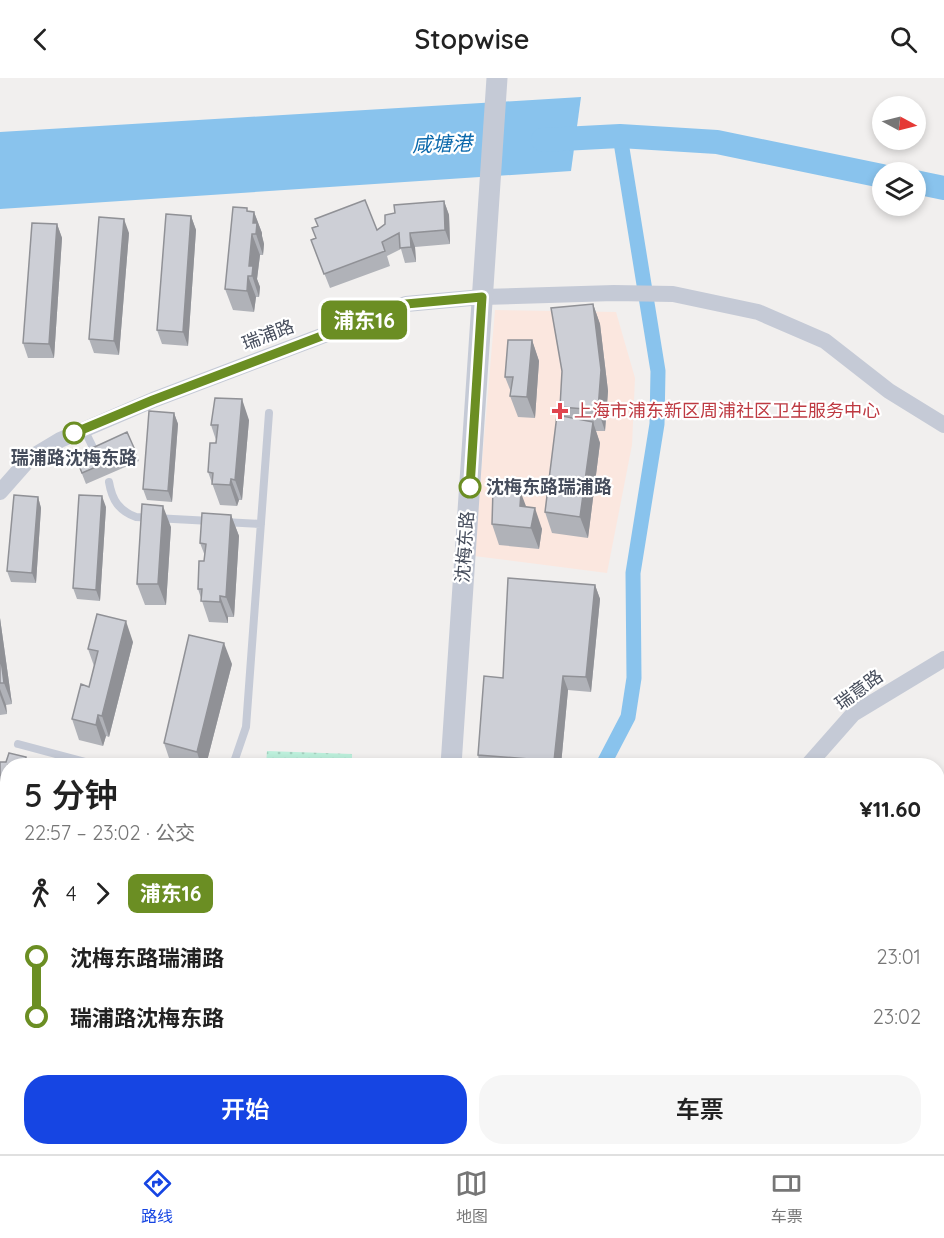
<!DOCTYPE html>
<html lang="zh">
<meta charset="utf-8">
<style>
:root{--surface:#fff;--page:#f6f6f6;--text:#222;--muted:#767676;--line:#e0e0e0;--accent:#1645e3}
body{margin:0;font-family:Quicksand,"Noto Sans SC",sans-serif;background:var(--page);color:var(--text);height:100vh;display:flex;flex-direction:column;font-size:22px;white-space:nowrap}
*{box-sizing:border-box;margin:0}
p{font-size:20px;color:var(--muted)}
.icon{flex:none;width:33px;height:33px;fill:none;stroke:currentColor;stroke-width:2;stroke-linecap:round;stroke-linejoin:round}
.map{position:relative;flex:1;overflow:hidden}
.details{position:absolute;left:0px;top:680px;width:945px;height:398px;display:flex;flex-direction:column;background:var(--surface);border-radius:24px 24px 0 0;box-shadow:0 3px 9px #0003}
.details>*{flex:none}
.badge{padding:0 12px;border-radius:9px;font-size:21px;line-height:39px}
.needle{width:39px;rotate:97deg}
.tools{position:absolute;left:872px;top:18px;display:grid;gap:12px}
.tools a{display:grid;place-items:center;width:54px;height:54px;border-radius:50%;background:var(--surface);box-shadow:0 3px 9px #0003;font-size:30px}
.map>.badge{position:absolute;translate:-50% -50%;box-shadow:0 0 0 3px #fff}
.legs{display:flex;align-items:center;gap:9px;height:66px;padding:0 24px;font-size:20px}
.legs p{margin-inline-start:auto}
.overview{display:flex;align-items:center;justify-content:space-between;height:102px;padding:0 24px}
h1{font-size:33px;font-weight:600;line-height:45px}
.cta{display:flex;gap:12px;margin-top:auto;padding:12px 24px}
.cta a{flex:1;height:69px;border-radius:24px;background:var(--accent);color:#fff;font-size:24px;font-weight:600;line-height:69px;text-align:center}
.cta a+a{background:var(--page);color:var(--text)}
ul{padding:0 24px;list-style:none}
li{display:flex;align-items:center;gap:21px;height:60px;font-size:22px}
li i{display:grid;place-items:center;width:9px;height:100%;margin:0 8px;background:currentColor}
li i::after{content:'';width:15px;height:15px;margin:-8px;border:4px solid;border-radius:50%;background:var(--surface)}
li p{margin-inline-start:auto}
li:first-child i{background:linear-gradient(#0000 50%,currentColor 0)}
li:last-child i{background:linear-gradient(currentColor 50%,#0000 0)}
header{display:flex;justify-content:space-between;align-items:center;height:78px;padding:0 24px;background:var(--surface);font-size:27px;font-weight:600}
.menu{display:flex;justify-content:space-around;align-items:center;height:84px;border-top:2px solid var(--line);background:var(--surface);font-size:16px;color:var(--muted)}
.menu a{display:grid;justify-items:center;gap:3px}
.menu .current{color:var(--accent)}
.map>svg:first-child{display:block}
.medical{fill:#fbe7df}
.grass{fill:url(#grass-dots)}
.water{fill:#89c3ed}
.lines{fill:none;stroke-linecap:round;stroke-linejoin:round}
.canal{stroke:#89c3ed;stroke-width:15}
.river{stroke:#89c3ed;stroke-width:24}
.service{stroke:#c5cad6;stroke-width:8}
.minor{stroke:#c5cad6;stroke-width:16}
.tertiary{stroke:#c5cad6;stroke-width:21}
.wall{fill:#b0b2b8}
.shaded-wall{fill:#909196}
.building{fill:#cdcfd6;stroke:#909196;stroke-width:1.5}
.line-1-casing{stroke:#fff;stroke-width:14}
.line-1{stroke:#6b8e23;stroke-width:9}
.health-dot{fill:#e0444e;stroke:#fff;stroke-width:2}
.stop-1-dot{fill:#fff;stroke:#6b8e23;stroke-width:3}
.labels{text-anchor:middle;stroke-width:4.5;stroke-linejoin:round;paint-order:stroke}
.street-label{font-size:18px;fill:#464d5c;stroke:#fff}
.health-label{font-size:18px;fill:#be3a42;stroke:#fff;text-anchor:start}
.stop-label{font-size:18px;font-weight:bold;fill:#464d5c;stroke:#fff}
.water-label{font-size:20px;font-style:italic;fill:#0a68ab;stroke:#fff}
</style>
<header><svg class="icon" aria-label="back" viewBox="0 0 24 24"><path d="M15 5l-7 7 7 7"/></svg>Stopwise<svg class="icon" aria-label="search" viewBox="0 0 24 24"><circle cx="10" cy="10" r="6"/><path d="M15 15l6 6"/></svg></header>
<div class="map">
<svg width="944" height="1076" viewBox="0 0 944 1076">
<defs>
<pattern id="grass-dots" width="8" height="8" patternUnits="userSpaceOnUse" patternTransform="scale(1.5)"><rect width="8" height="8" fill="#bcefdb"/><path d="M2 2h.1M6 6h.1" fill="none" stroke="#a3cfbe" stroke-width="1.8" stroke-linecap="round"/></pattern>
</defs>
<rect width="100%" height="100%" fill="#f1efee"/>
<path class="medical" d="M495 232 616 234 635 300 632 367 607 495 474 478Z"/>
<path class="grass" d="M267 673 352 676V687H266Z
M104 1070H394V1076H123Z"/>
<path class="water" d="M581 19 571 93 0 131V54Z"/>
<g class="lines">
<path class="canal" d="M603 687 628 639 634 600 633 495 657 346 658 293 620 58
M592 1070V1076"/>
<path class="river" d="M543 62 620 58 717 64 882 98
M915 104 944 110"/>
<path class="service" d="M84 351 97 378
M109 404C112 422 119 433 136 439L211 443
M224 444 261 446
M18 666 97 687
M233 687 246 649 269 335"/>
<path class="minor" d="M0 414 30 380 60 362 153 322 406 226 482 219 614 215 673 216 758 234 825 263 889 313 944 347
M808 687 853 636 944 581
M0 1044 8 1046
M74 1070 92 1076
M684 1076 686 1070"/>
<path class="tertiary" d="M451 687 497 0
M423 1076 424 1070"/>
</g>
<path class="wall" d="M444 123 449 137 450 166 415 169 416 184 405 185 401 171 387 178 390 188 330 210 311 162 377 152 385 146 395 135Z
M248 133 254 134 262 155V158L264 166 263 177H260L257 201 260 209 259 219H256L254 234 233 232 225 211Z
M191 138 196 152 188 268 162 266 157 252Z
M57 146 62 160 54 280H28L23 265Z
M129 155 119 277 94 275 89 261Z
M593 226 600 246 608 313 605 353H596L600 365 588 460 552 455 545 434 564 339 560 329Z
M532 262 539 283 535 340 518 339 510 318 511 314 505 299Z
M174 335 178 346 172 424 147 422 143 411Z
M249 342 242 422H239L237 428 220 427 208 394 216 362 211 347Z
M135 372 139 383 86 406 75 378Z
M38 419 41 430 36 505 11 504 7 493Z
M106 429 100 523 77 521 73 510Z
M526 429 542 451 539 471 499 467 492 446Z
M231 437 239 458 234 539H228V545L209 544 198 511 205 478 200 465Z
M171 449 166 527H145L137 506Z
M595 507 600 521 591 614 568 612 561 687H466L479 682 478 677 503 600Z
M0 540 12 626 6 627 7 636 0 637Z
M133 564 109 659 106 658 103 668 79 662 72 641 89 609 94 588 88 571Z
M232 586 206 687H176L171 686 164 665Z
M26 679 29 687H8V754L3 753 0 744V684H6Z"/>
<path class="shaded-wall" d="M444 123 449 137 450 166 445 152Z
M254 134 262 155V158L264 166 263 177 256 156 253 145Z
M191 138 196 152 188 268 183 254Z
M124 141 129 155 119 277 114 263Z
M57 146 62 160 54 280 49 266Z
M410 155 415 169 416 184 411 169Z
M252 156 260 177 257 201 260 209 259 219 249 188Z
M248 198 256 219 254 234 247 213Z
M593 226 600 246 608 313 605 353 598 332Z
M532 262 539 283 535 340 527 319Z
M242 321 249 342 242 422 235 402Z
M174 335 178 346 172 424 168 413Z
M593 344 600 365 588 460 580 439Z
M231 401 239 422 237 428 230 407Z
M521 415 529 436 520 428Z
M102 418 106 429 100 523 96 512Z
M38 419 41 430 36 505 32 495Z
M163 428 171 449 166 527 158 506Z
M535 430 542 451 539 471 531 450Z
M231 437 239 458 234 539 226 519Z
M595 507 600 521 591 614 586 599Z
M220 518 228 539V545L220 524Z
M0 540 12 626 4 605 0 574Z
M126 543 133 564 109 659 102 638Z
M224 565 232 586 206 687H201L197 674Z
M563 598 568 612 561 687H556L554 683Z
M0 611 6 627 7 636 0 617Z
M98 637 106 658 103 668 96 647Z
M26 679 29 687H24Z
M8 1066V1070H10L12 1075 3 1076Z"/>
<path class="building" d="M365 122 377 152 385 146V137L395 135 394 127 444 123 445 152 410 155 411 169 400 170 399 155 382 164 385 173 324 196 311 162 316 160 312 150 318 148 315 141Z
M233 129 247 130V133L254 134 253 145H257L256 156H252L249 188H253L252 198H248L247 213 225 211Z
M166 136 191 138 183 254 157 252Z
M99 139 124 141 114 263 89 261Z
M32 145 57 146 49 266 23 265Z
M593 226 601 292 598 332 560 329 562 293 551 230Z
M508 262H532L527 319 510 318 513 299H505Z
M215 320 242 321 235 402 231 401 230 407 212 406 213 395 208 394 210 365H216L218 347H211Z
M149 333 174 335 168 413 143 411Z
M557 337 593 344 580 439 545 434Z
M127 354 135 372 82 395 75 378Z
M493 411 521 415 520 428 535 430 531 450 492 446Z
M14 417 38 419 32 495 7 493Z
M79 417 102 418 96 512 73 510Z
M142 426 163 428 158 506H137Z
M202 435 231 437 226 519 220 518V524L201 523 202 511H198L199 483H204L206 466 200 465Z
M508 500 595 507 586 599 563 598 554 683 478 677 484 598 503 600Z
M97 536 126 543 102 638 98 637 96 647 72 641 81 606 89 609 98 573 88 571Z
M189 557 224 565 197 674 164 665Z
M0 574 4 605H0Z
M9 675 26 679 24 687H8V702L7 701 5 708 8 709V735L0 733V684H6Z
M466 681 542 687H466Z
M0 1060 8 1064 3 1076H0Z"/>
<g class="lines">
<g class="line-1-casing">
<path id="line-1" d="M74 355 153 322 406 226 482 219 470 409"/>
</g>
<use href="#line-1" class="line-1"/>
</g>
<path class="health-dot" d="M557 324h6v6h6v6h-6v6h-6v-6h-6v-6h6z"/>
<g class="stop-1-dot">
<circle cx="74" cy="355" r="10"/>
<circle cx="470" cy="409" r="10"/>
</g>
<g class="labels">
<g class="street-label">
<text transform="translate(268 257) rotate(-21)" y="6">瑞浦路</text>
<text transform="translate(465 469) rotate(-86)" y="6">沈梅东路</text>
<text transform="translate(859 612) rotate(-36)" y="6">瑞意路</text>
</g>
<g class="health-label">
<text x="574" y="339">上海市浦东新区周浦社区卫生服务中心</text>
</g>
<g class="stop-label">
<text x="74" y="386">瑞浦路沈梅东路</text>
<text x="486" y="415" text-anchor="start">沈梅东路瑞浦路</text>
</g>
<g class="water-label">
<text transform="translate(442 66) rotate(-2)" y="7">咸塘港</text>
</g>
</g>
</svg>
<div class="tools">
<a><svg class="needle" viewBox="-14 -14 28 28"><path d="M0-13l5 13h-10z" fill="#e53935"/><path d="M0 13l5-13h-10z" fill="#767676"/></svg></a>
<a><svg class="icon" aria-label="layers" viewBox="0 0 24 24"><path d="M12 4l9 5-9 5-9-5zM3 14l9 5 9-5"/></svg></a>
</div>
<b class="badge" style="left:364px;top:242px;background:#6b8e23;color:#fff">浦东16</b>
<section class="details">
<div class="overview"><div><h1>5 分钟</h1><p>22:57 – 23:02 · 公交</p></div><b>¥11.60</b></div>
<div class="legs"><svg class="icon" aria-label="walk" viewBox="0 0 24 24"><circle cx="13" cy="4" r="2"/><path d="M13 8l-2 6 4 7M11 14l-3 7M7 12l3-4h3l4 4"/></svg>4<svg class="icon" aria-label="forward" viewBox="0 0 24 24"><path d="M9 5l7 7-7 7"/></svg><b class="badge" style="background:#6b8e23;color:#fff">浦东16</b></div>
<ul>
<li><i style="color:#6b8e23"></i><b>沈梅东路瑞浦路</b><p>23:01</p></li>
<li><i style="color:#6b8e23"></i><b>瑞浦路沈梅东路</b><p>23:02</p></li>
</ul>
<div class="cta"><a>开始</a><a>车票</a></div>
</section>
</div>
<nav class="menu">
<a class="current"><svg class="icon" aria-label="directions" viewBox="0 0 24 24"><path d="M12 3l9 9-9 9-9-9zM9 14v-3h6M13 9l2 2-2 2"/></svg>路线</a>
<a><svg class="icon" aria-label="map" viewBox="0 0 24 24"><path d="M3 6l6-2 6 2 6-2v14l-6 2-6-2-6 2zM9 4v14M15 6v14"/></svg>地图</a>
<a><svg class="icon" aria-label="tickets" viewBox="0 0 24 24"><path d="M3 7h18v10H3zM15 7v10"/></svg>车票</a>
</nav>
